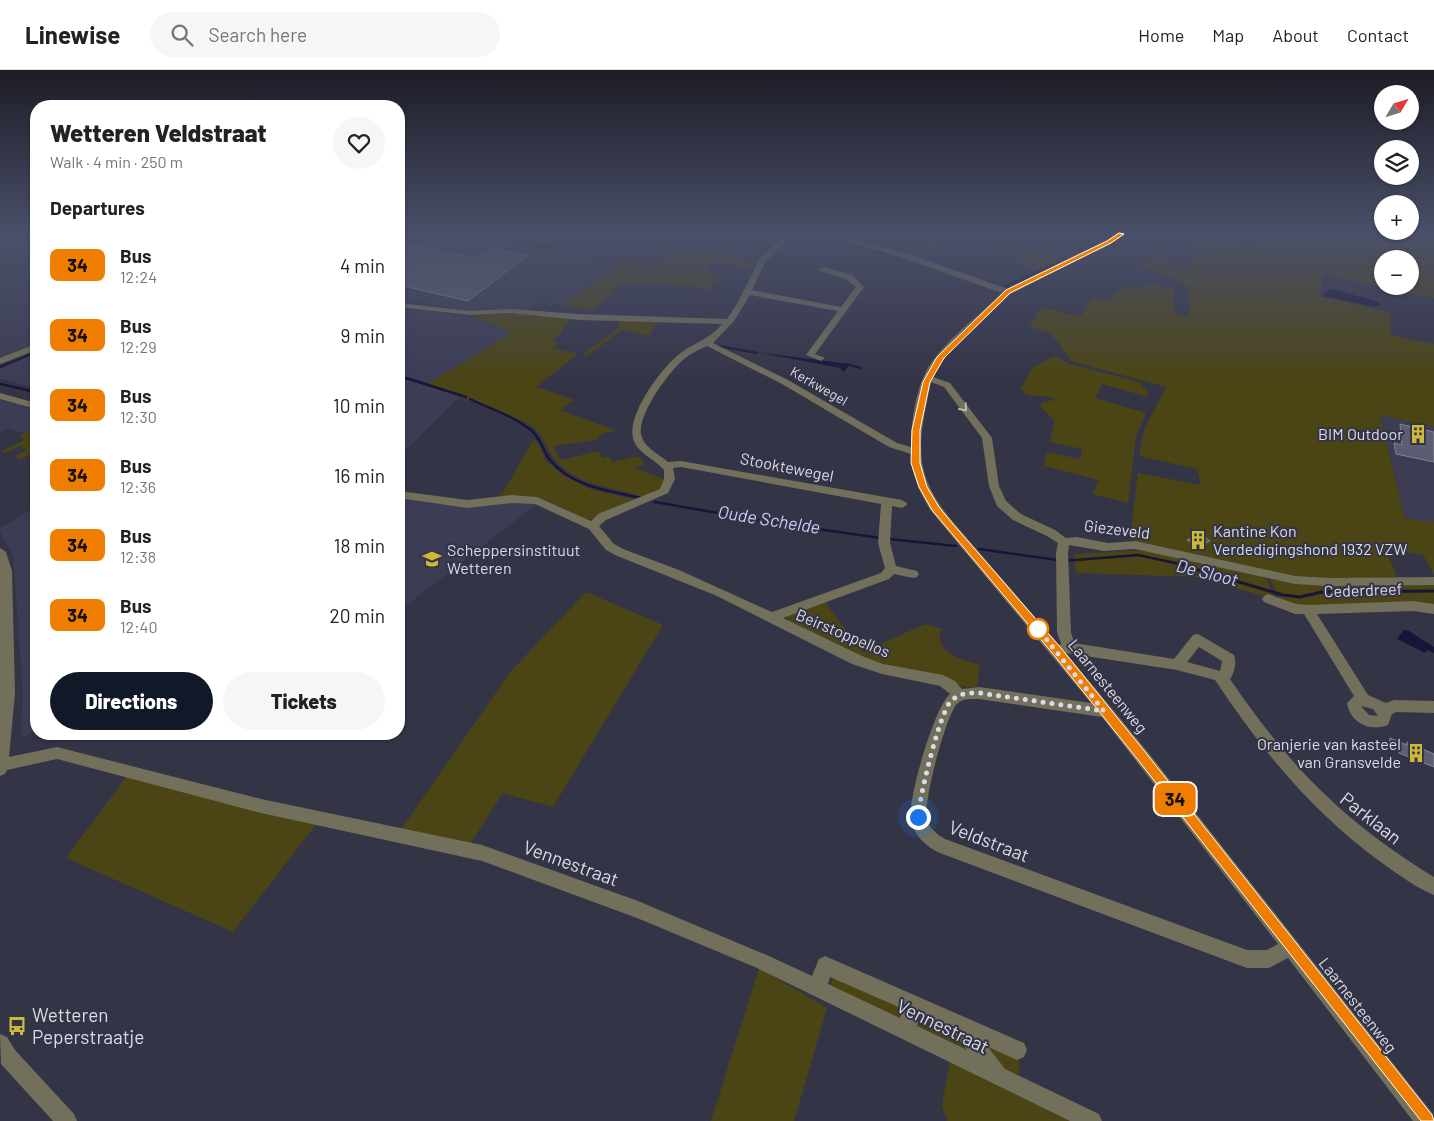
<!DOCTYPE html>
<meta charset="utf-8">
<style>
:root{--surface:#fff;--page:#f6f6f6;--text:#222;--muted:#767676;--line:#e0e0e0;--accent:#111827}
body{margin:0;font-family:Barlow,sans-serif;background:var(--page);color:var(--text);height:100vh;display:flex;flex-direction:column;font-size:19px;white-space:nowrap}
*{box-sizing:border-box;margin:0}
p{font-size:16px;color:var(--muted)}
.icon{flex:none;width:28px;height:28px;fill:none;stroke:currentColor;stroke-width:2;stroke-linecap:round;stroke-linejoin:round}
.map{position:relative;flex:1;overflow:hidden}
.details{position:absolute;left:30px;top:30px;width:375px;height:640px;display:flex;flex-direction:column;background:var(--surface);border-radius:20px;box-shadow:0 1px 4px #0004}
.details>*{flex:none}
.badge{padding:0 10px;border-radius:8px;font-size:18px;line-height:32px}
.needle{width:32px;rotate:52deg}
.buttons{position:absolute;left:1374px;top:15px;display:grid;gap:10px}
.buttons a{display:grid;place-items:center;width:45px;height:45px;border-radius:50%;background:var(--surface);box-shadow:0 1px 4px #0004;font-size:25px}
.you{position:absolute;width:25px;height:25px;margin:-12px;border:4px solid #fff;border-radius:50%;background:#1a73e8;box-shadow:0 0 0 8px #1a73e833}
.map>.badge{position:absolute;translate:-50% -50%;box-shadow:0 0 0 2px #fff}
h2{padding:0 20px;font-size:19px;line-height:45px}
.round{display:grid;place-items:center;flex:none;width:52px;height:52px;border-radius:26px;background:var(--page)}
.head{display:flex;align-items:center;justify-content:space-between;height:85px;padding:0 20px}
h1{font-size:24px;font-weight:800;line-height:38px}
.button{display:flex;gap:10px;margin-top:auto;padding:10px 20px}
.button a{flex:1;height:58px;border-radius:30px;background:var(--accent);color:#fff;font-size:20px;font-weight:800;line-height:58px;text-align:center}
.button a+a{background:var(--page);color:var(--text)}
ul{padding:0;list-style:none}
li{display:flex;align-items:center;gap:15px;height:70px;padding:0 20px}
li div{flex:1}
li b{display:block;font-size:19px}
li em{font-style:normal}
li .badge{min-width:55px;font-weight:700;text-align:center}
header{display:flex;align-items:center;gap:30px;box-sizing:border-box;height:70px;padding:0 25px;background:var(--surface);border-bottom:1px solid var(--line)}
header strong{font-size:24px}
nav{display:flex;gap:28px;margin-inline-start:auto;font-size:18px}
.search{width:350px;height:45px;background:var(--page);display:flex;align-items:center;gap:12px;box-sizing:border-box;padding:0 18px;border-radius:28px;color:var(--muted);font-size:19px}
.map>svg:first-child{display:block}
.built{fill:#3c3c55}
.green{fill:#4b4415;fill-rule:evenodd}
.water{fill:#19153a}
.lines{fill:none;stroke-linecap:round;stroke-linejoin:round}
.stream-far2{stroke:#19153a;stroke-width:2}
.stream-far1{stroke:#19153a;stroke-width:2.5}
.stream{stroke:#19153a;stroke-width:3}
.building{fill:#5d5d72;stroke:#828399}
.minor{fill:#726f5b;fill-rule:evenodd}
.oneway{stroke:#bcbbbd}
.line{fill:#ef7d00;stroke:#fff}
.walk{stroke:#dbdbe7;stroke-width:5;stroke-dasharray:0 9}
.stop-dot{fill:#fff;stroke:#ef7d00;stroke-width:2.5}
.labels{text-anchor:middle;stroke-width:4;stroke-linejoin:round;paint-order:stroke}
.far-street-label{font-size:14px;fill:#dbdbe7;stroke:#343447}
.poi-label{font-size:16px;fill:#dbdbe7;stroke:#343447;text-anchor:end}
.street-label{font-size:16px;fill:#dbdbe7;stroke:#343447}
.water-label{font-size:18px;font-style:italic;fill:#cccdf7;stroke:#343447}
.near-street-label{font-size:19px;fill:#dbdbe7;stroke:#343447}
.near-poi-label{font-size:19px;fill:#dbdbe7;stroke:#343447;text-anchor:start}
</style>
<header>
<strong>Linewise</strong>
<div class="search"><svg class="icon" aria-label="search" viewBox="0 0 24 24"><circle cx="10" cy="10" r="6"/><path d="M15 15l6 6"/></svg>Search here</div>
<nav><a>Home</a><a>Map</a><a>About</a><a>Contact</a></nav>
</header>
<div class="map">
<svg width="1434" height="1051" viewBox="0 0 1434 1051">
<rect width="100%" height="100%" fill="#343447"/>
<path class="built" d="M0 164H36V274L0 288Z
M399 164H496L541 177 619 192 562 235 538 233 532 240 507 239 470 241 425 233H407L399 231Z
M399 240H426L474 248V250L494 254 512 263 428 314 460 327 399 386Z
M36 284V318L0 309V299Z
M0 329 36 340V358L23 364 9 358 0 363Z
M1380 344 1434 357V452L1405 448Z
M399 428 465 437 524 431 537 434 399 541Z
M36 437V660L21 668 23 624 13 485 0 462V458Z"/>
<path class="green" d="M496 164H572L541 177Z
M889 164H956L934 178Z
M974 164H1040L1028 170 1024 168 1011 175 983 165 981 166Z
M1260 164H1415L1434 170V228L1323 204 1320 226 1390 242 1391 265 1434 274V357L1380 345 1405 448 1434 452V505L1423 485 1385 478 1397 507 1327 509 1294 507 1138 473 1130 468 1138 403 1201 415 1197 399 1139 386 1144 360 1166 317 1071 291 1051 263 1029 257 1041 237 1080 247 1092 227 1107 230 1124 215C1134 218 1140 222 1149 214L1174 219V244L1189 247 1188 218 1178 209 1139 196 1161 183 1177 196 1186 199 1197 178 1191 176 1197 165 1259 178 1261 169ZM1382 189H1410V216H1382Z
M687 176 757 191 752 198 713 191 706 203 720 205 708 220 678 214 675 218 671 217 672 215 657 213 653 217C637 213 625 209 611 220L615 221 592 240 562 235 624 190 651 196 664 187Z
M1028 180 1061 190 1041 200 1015 192Z
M510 243 571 248 561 263 552 271 558 273 553 278 578 284 536 317 574 330 560 340 617 361 603 363V364L598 366 599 370 553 376 561 390 598 381 603 388 609 387 613 392 638 386 645 393 635 398 666 410 659 421 644 428C614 416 582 418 557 392 547 382 545 367 534 358 521 348 503 343 488 338 468 330 448 322 428 314L511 263 494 254 474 250 475 245Z
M619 250 657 252 649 266 622 260 587 286 582 285 618 258Z
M1054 286 1070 294 1139 312 1149 324 1148 327 1102 314 1095 328 1146 343 1136 367 1128 433 1093 424 1098 410 1044 396 1047 382 1080 389 1082 379 1050 372 1055 352 1041 337 1040 333 1054 330 1051 327 1026 325 1021 318 1033 297Z
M36 358V381L20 390 15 386 27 380 20 376 5 383 1 381 25 370 19 366Z
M534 369 541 379 546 391 563 405 590 419 637 430 588 450 550 432 530 426 497 427 503 422Z
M1146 480 1266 508 1275 529 1195 507 1076 503 1074 484Z
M1270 509 1297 513H1434V534C1384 531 1332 539 1282 533Z
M586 522 663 555 553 737 503 723 470 774 400 761 511 601Z
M824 531 863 582 925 554 942 559C931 581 964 591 980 595L977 616 970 618 884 596 791 555 786 547Z
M127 706 317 753 233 862 66 788Z
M759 898 827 938 794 1051H711Z
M841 908 900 934 904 942 903 946 898 950 841 925 830 915 833 909Z
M919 945 959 961 987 997 918 961 915 949Z
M971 965 1019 986V1002L1014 1008Z
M950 991 1074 1051H947L942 1036Z"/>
<path class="water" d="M1331 219 1377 231 1380 234 1375 237 1323 226 1327 220Z
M755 282C787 286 818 290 850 294L844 302 840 298Z
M1404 560 1409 561 1434 577V583L1427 580 1425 583 1397 569Z"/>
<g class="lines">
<path class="stream-far2" d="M496 164 543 177 574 164
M789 168 794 164
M847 172 849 173
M857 175 865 178
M871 179 874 180
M877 181 885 183
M1057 193 1059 191
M987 212 996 215
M1004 217 1054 194
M719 276 757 283
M847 294 860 298
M0 297 36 282
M399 306 407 309"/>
<path class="stream-far1" d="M403 307 466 327
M0 314 36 322
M470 329C490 339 514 346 532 361 541 369 543 381 550 390 572 417 610 421 641 428
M655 432 775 453 881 468
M889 469 956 476
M979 479 1058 490
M1064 491 1138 485 1184 495"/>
<path class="stream" d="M1178 494 1283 525 1300 527 1322 522 1434 521"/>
</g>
<path class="building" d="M399 172 474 188 489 178 528 185 468 231 399 215Z
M1400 354 1434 362V392L1396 384 1394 373 1402 375Z
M1201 464 1210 471 1196 477 1187 470Z
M1390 668 1407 675V672L1434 684V697L1399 683V681L1389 676Z"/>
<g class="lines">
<path class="minor" d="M786 164H794L766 191 752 220 841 237 856 217 846 209 820 201 819 199 823 197 852 205 864 217 815 284 825 288 821 291 806 285 838 241 750 225 734 251 713 273 788 310 897 373 911 377C911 351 916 315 931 293 950 266 979 245 1002 223L903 188 823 164H835L909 184 1008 219 1116 164H1125L1113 173 1011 224 959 272 939 295 933 307 950 313 992 368 999 416 1006 431 1021 444 1055 460 1066 468 1077 467 1108 473 1135 471 1295 506 1329 508 1434 507V515L1329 516 1295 514 1135 479 1104 481 1069 475 1068 483 1071 562 1074 573 1174 589 1193 565 1198 564 1234 585C1237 592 1234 604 1230 609 1289 696 1344 752 1434 807V825C1416 818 1398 804 1382 793 1312 742 1263 682 1215 610L1177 600 1066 583 1147 681 1433 1044 1434 1051H1413L1288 888 1269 898H1247L940 783C926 777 913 764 911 749 907 730 935 636 950 624L940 616 882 604 852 594 717 526 615 485 606 480 589 459 535 434 512 433 467 438 399 428V421L467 430 512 425 537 427 591 451 598 444 660 419 664 409V400C655 389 639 384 634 371 624 348 661 299 678 285 694 272 708 271 722 254L579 250 510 243 470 245 399 237V233L470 241 510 239 579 244 727 249 738 232 760 188ZM707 276 782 314 889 377 911 384C911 405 920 423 931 441L1091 633 979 617 962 619 955 611 943 605 883 594 862 586 783 548 889 509 894 504 913 508 917 507 919 504 917 501 896 496 890 473 892 436 902 438 908 434 902 430 681 391 668 392C659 384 643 377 641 364 638 344 668 303 683 290 690 284 698 280 707 276ZM931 312 944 317 982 368 989 416 997 436 1013 450 1047 466 1058 473 1056 483 1057 562 1061 574 1059 575 954 453C911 403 918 373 931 312ZM681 397 881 434 878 473 885 498 881 503 772 542 679 500 623 479 614 474 599 456 606 450 668 423 675 409 673 398ZM1199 577 1222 591 1220 601 1187 592ZM979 629 1102 647 1278 874 1267 880H1247L945 769C938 765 929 758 927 750 922 735 946 645 957 634 963 628 971 629 979 629Z
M36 274V280L0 294V288Z
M0 323 36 333V339L0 329Z
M0 478 6 482 12 501 15 623 9 687 57 677 261 729 482 775 638 831 769 886 812 906 819 889 825 886 1024 973 1027 980 1024 987 1017 990 988 977 1005 999 1099 1044 1102 1051H1070L757 898 637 848 482 791 261 743 57 689 7 700 5 704 0 706ZM830 907 903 939 900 948 828 914ZM919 946 953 961 967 980 917 956Z
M1268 524 1296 534 1308 535 1413 531 1434 534V544L1413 541 1317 544 1368 625 1386 633 1394 630 1434 631V643L1396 642 1392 644 1388 655C1370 662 1350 653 1347 633L1354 626 1304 544H1295L1264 532 1262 529 1264 526ZM1361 636 1373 639 1378 646 1369 645Z
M0 964 7 967 15 980 74 1044 77 1051H53L1 994Z"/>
</g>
<defs><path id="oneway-chevron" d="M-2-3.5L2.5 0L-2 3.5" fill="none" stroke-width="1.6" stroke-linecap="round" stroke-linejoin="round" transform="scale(1.25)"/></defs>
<use class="oneway" href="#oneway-chevron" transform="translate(964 338) rotate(49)"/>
<linearGradient id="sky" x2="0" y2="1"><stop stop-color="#1d1d27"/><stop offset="0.53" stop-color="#4a5069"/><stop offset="1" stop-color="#4a5069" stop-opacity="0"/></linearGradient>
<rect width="1434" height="311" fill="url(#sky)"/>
<path class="line" d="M1119 163 1124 164 1111 173 1010 223 944 288 930 312 920 360V393L927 417 939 437 953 454 1061 578 1146 683 1432 1045 1434 1051H1421L1138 690 1053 584 932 440 919 417 911 393 912 360 923 312 937 287 1006 220 1107 171Z"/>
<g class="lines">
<path class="walk" d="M918 747C919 729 940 641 951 631 959 623 968 623 980 623L1104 641 1038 559"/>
</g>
<defs>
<g id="building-bare" transform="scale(1.5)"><path d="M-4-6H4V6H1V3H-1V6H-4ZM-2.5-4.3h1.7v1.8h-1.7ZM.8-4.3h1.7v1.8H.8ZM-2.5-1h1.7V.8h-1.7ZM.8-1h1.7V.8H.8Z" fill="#ccb938" stroke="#343447" stroke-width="2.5" paint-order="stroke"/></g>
<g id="school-bare" transform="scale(1.5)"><path d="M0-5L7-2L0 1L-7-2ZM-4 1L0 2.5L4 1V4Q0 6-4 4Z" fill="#ccb938" stroke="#343447" stroke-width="2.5" paint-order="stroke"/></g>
<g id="bus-bare" transform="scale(1.5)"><path d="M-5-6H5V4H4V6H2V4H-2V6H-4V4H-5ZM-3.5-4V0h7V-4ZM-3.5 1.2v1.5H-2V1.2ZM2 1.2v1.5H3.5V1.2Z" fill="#ccb938" stroke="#343447" stroke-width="2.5" paint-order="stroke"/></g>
</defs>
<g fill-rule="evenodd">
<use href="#building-bare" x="1418" y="364"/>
<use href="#building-bare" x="1198" y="470"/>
<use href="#school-bare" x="432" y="489"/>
<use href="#building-bare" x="1416" y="683"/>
<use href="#bus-bare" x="17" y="956"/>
</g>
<circle class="stop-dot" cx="1038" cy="559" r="10"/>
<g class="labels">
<g class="far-street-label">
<text transform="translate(819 316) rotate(30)" y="5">Kerkwegel</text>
</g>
<g class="poi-label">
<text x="1403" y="370">BIM Outdoor</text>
<text x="1213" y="467" text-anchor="start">Kantine Kon<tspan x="1213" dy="18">Verdedigingshond 1932 VZW</tspan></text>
<text x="447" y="486" text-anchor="start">Scheppersinstituut<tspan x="447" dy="18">Wetteren</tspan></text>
<text x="1401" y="680">Oranjerie van kasteel<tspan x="1401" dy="18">van Gransvelde</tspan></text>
</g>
<g class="street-label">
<text transform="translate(787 397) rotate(11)" y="6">Stooktewegel</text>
<text transform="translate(1117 459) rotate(7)" y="6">Giezeveld</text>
<text transform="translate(1363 520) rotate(-2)" y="6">Cederdreef</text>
<text transform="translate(843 563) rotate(23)" y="6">Beirstoppellos</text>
<text transform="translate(1108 616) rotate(51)" y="6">Laarnesteenweg</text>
<text transform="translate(1358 935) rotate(52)" y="6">Laarnesteenweg</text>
</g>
<g class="water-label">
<text transform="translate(769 450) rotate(9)" y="6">Oude Schelde</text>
<text transform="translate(1207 503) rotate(14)" y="6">De Sloot</text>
</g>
<g class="near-street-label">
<text transform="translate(1371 748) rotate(38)" y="7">Parklaan</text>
<text transform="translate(989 771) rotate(21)" y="7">Veldstraat</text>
<text transform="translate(571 793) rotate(20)" y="7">Vennestraat</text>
<text transform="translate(943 956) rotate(26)" y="7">Vennestraat</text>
</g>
<g class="near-poi-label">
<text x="32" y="952">Wetteren<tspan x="32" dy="22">Peperstraatje</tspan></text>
</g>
</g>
</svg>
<div class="buttons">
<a><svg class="needle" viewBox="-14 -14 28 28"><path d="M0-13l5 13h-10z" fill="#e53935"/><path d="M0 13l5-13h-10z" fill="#767676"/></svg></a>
<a><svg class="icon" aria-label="layers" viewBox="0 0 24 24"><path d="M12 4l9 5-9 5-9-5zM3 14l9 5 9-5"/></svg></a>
<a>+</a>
<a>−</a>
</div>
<div class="you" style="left:918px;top:747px"></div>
<b class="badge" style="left:1175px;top:729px;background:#ef7d00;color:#111">34</b>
<section class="details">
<div class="head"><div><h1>Wetteren Veldstraat</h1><p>Walk · 4 min · 250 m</p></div><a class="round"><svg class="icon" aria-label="heart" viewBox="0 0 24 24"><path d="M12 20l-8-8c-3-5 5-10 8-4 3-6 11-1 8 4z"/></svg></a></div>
<h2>Departures</h2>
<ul>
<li><span class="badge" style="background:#ef7d00;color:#111">34</span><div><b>Bus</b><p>12:24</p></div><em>4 min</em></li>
<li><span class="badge" style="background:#ef7d00;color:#111">34</span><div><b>Bus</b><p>12:29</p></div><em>9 min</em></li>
<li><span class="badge" style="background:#ef7d00;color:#111">34</span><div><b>Bus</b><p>12:30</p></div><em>10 min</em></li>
<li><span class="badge" style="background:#ef7d00;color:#111">34</span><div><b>Bus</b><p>12:36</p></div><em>16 min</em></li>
<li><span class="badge" style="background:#ef7d00;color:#111">34</span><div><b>Bus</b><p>12:38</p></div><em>18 min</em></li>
<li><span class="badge" style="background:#ef7d00;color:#111">34</span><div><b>Bus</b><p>12:40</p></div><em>20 min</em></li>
</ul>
<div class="button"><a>Directions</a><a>Tickets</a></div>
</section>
</div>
